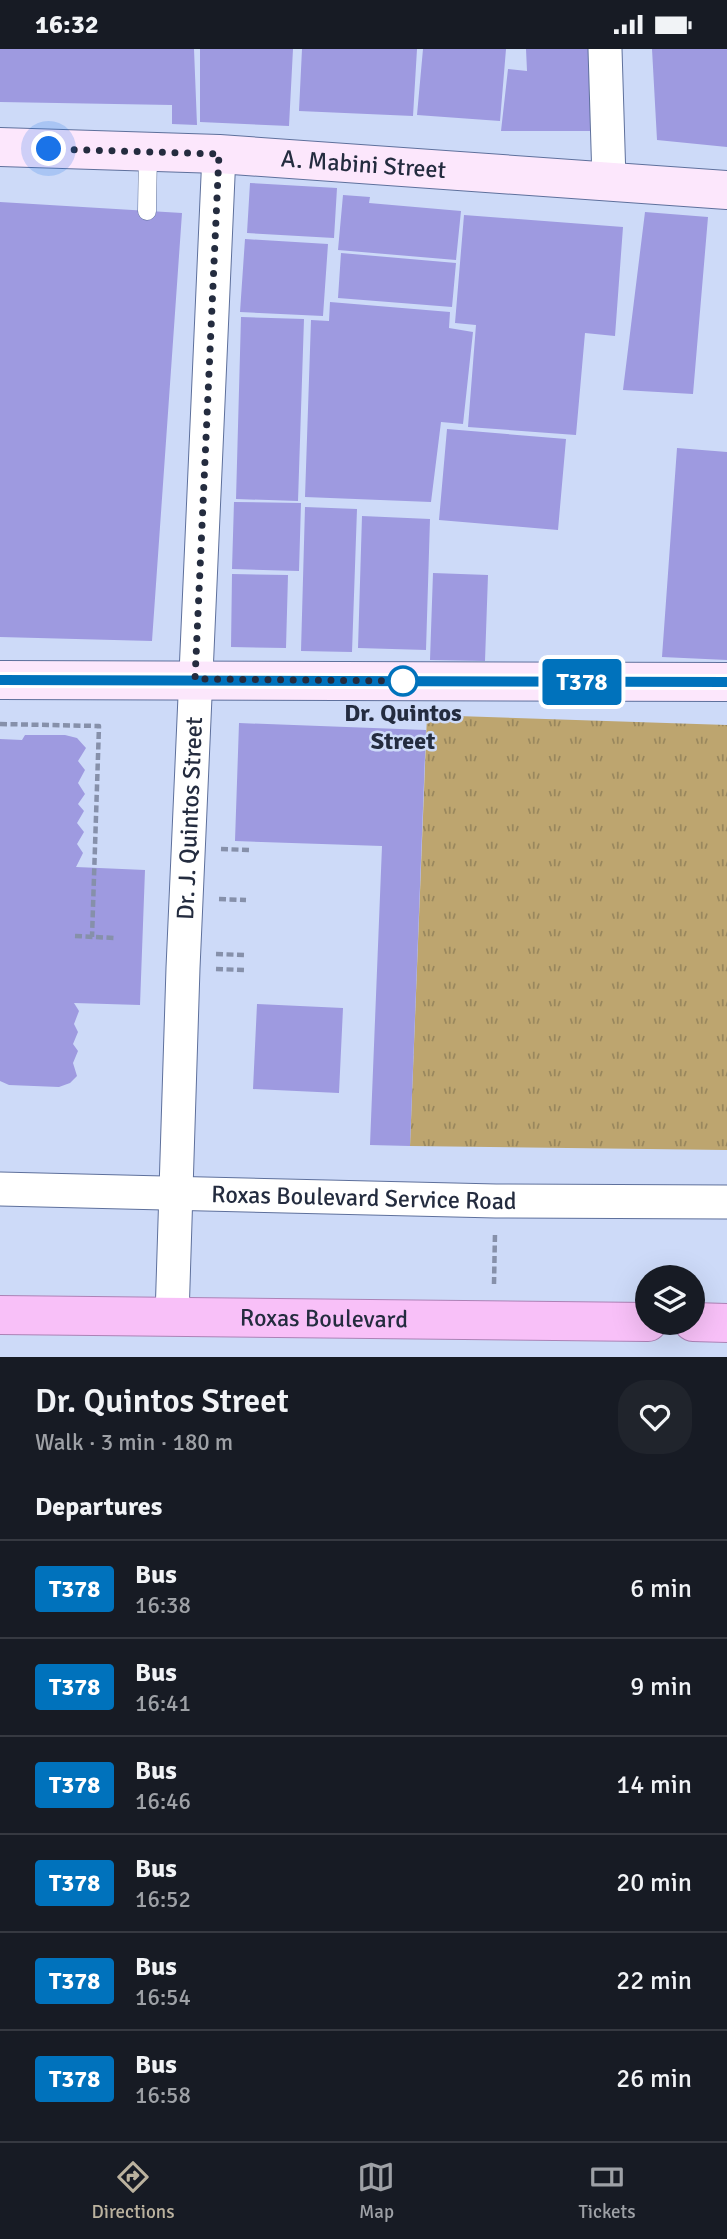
<!DOCTYPE html>
<meta charset="utf-8">
<style>
:root{--surface:#171b24;--page:#20242c;--text:#f1f3f6;--muted:#9ea1a6;--line:#363941;--accent:#bbb29e}
body{margin:0;font-family:Signika,sans-serif;background:var(--page);color:var(--text);height:100vh;display:flex;flex-direction:column;font-size:26px;white-space:nowrap}
*{box-sizing:border-box;margin:0}
p{font-size:23px;color:var(--muted)}
.icon{flex:none;width:38px;height:38px;fill:none;stroke:currentColor;stroke-width:2;stroke-linecap:round;stroke-linejoin:round}
.map{position:relative;height:1308px;overflow:hidden}
.panel{display:flex;flex-direction:column;background:var(--surface);flex:1}
.panel>*{flex:none}
.badge{padding:0 14px;border-radius:5px;font-size:24px;line-height:46px}
.fabs{position:absolute;left:635px;top:1216px;display:grid;gap:14px}
.fabs a{display:grid;place-items:center;width:70px;height:70px;border-radius:50%;background:var(--surface);box-shadow:0 7px 28px #0002;font-size:35px}
.you{position:absolute;width:35px;height:35px;margin:-18px;border:5px solid #fff;border-radius:50%;background:#1a73e8;box-shadow:0 0 0 10px #1a73e833}
.map>.badge{position:absolute;translate:-50% -50%;box-shadow:0 0 0 4px #fff}
h2{padding:0 35px;font-size:26px;line-height:63px}
.round{display:grid;place-items:center;flex:none;width:74px;height:74px;border-radius:28px;background:var(--page)}
.headline{display:flex;align-items:center;justify-content:space-between;height:119px;padding:0 35px}
h1{font-size:33px;font-weight:600;line-height:52px}
ul{padding:0;list-style:none}
li{display:flex;align-items:center;gap:21px;height:98px;padding:0 35px;border-top:2px solid var(--line)}
li div{flex:1}
li b{display:block;font-size:26px}
li em{font-style:normal}
li .badge{min-width:77px;font-weight:700;text-align:center}
.status{display:flex;justify-content:space-between;align-items:center;height:49px;padding:0 35px;background:var(--surface);direction:ltr}
.status svg{height:19px;fill:currentColor}
.tabs{display:flex;justify-content:space-around;align-items:center;height:98px;border-top:2px solid var(--line);background:var(--surface);font-size:19px;color:var(--muted)}
.tabs a{display:grid;justify-items:center;gap:4px}
.tabs .on{color:var(--accent)}
.map>svg:first-child{display:block}
.grass{fill:url(#grass-tufts)}
.building{fill:#9e9ae0}
.lines{fill:none;stroke-linecap:round;stroke-linejoin:round}
.service-casing{stroke:#5e709c;stroke-width:19}
.minor-casing{stroke:#5e709c;stroke-width:35}
.secondary-casing{stroke:#5e709c;stroke-width:40}
.trunk-casing{stroke:#ac82b6;stroke-width:40}
.path{stroke:#8690aa;stroke-width:4.5;stroke-dasharray:7 3.5;stroke-linecap:butt}
.service{stroke:#fff;stroke-width:18}
.minor{stroke:#fff;stroke-width:33}
.secondary{stroke:#fce7fc;stroke-width:38}
.trunk{stroke:#f8c0f8;stroke-width:38}
.line-casing{stroke:#fff;stroke-width:16}
.line{stroke:#0072bc;stroke-width:10}
.walk{stroke:#242c3f;stroke-width:7;stroke-dasharray:0 12.6}
.stop-dot{fill:#fff;stroke:#0072bc;stroke-width:3.5}
.labels{text-anchor:middle;stroke-width:5;stroke-linejoin:round;paint-order:stroke}
.street-label{font-size:24px;fill:#242c3f;stroke:#cddaf8}
.stop-label{font-size:24px;font-weight:bold;fill:#242c3f;stroke:#cddaf8}
</style>
<div class="status"><b>16:32</b><svg viewBox="0 0 49 12"><path d="M0 12V9h3v3zM5 12V6h3v6zM10 12V3h3v9zM15 12V0h3v12zM26 1h20v11H26zM47 4h2v5h-2z"/></svg></div>
<div class="map">
<svg width="727" height="1308" viewBox="0 0 727 1308">
<defs>
<pattern id="grass-tufts" width="24" height="20" patternUnits="userSpaceOnUse" patternTransform="scale(1.75)"><rect width="24" height="20" fill="#bda56f"/><path d="M3 7l-1-3M5 7V3M7 7l1-3M15 17l-1-3M17 17v-4M19 17l1-3" fill="none" stroke="#99875d"/></pattern>
</defs>
<rect width="100%" height="100%" fill="#cddaf8"/>
<path class="grass" d="M427 666 727 676V1101L410 1097Z"/>
<path class="building" d="M0 0H194L197 76 172 75V56L0 53Z
M200 0H293L289 77 200 73Z
M302 0H417L413 67 299 62Z
M423 0H506L500 72 417 66Z
M526 0H588L591 82H501L508 20 527 22Z
M652 0H727V98L657 91Z
M250 134 337 139 334 189 247 184Z
M343 146 370 148 369 154 461 162 456 211 338 201Z
M0 153 182 164 152 592 0 588Z
M645 163 708 168 693 345 623 341Z
M464 166 623 178 615 287 585 284 576 386 468 378 476 276 455 274Z
M245 190 328 195 323 267 240 263Z
M341 204 456 214 452 258 338 249Z
M330 253 450 263 449 279 473 283 463 375 441 373 431 453 305 448 311 271 329 272Z
M241 268 304 270 298 452 236 450Z
M447 380 566 390 558 481 439 471Z
M677 399 727 403V611L662 608Z
M234 453 301 454 299 522 232 520Z
M305 458 357 460 352 603 301 602Z
M362 467 430 470 426 601 358 599Z
M433 524 488 526 485 612 430 611Z
M232 525 288 526 286 599 231 598Z
M239 674 426 681 410 1097 370 1096 382 797 235 792Z
M25 686H65L77 689 86 699 78 712 85 721 78 734 85 745 78 755 84 762 77 774 84 783 77 795 83 804 76 818 145 821 140 956 74 954 79 962 74 975 78 983 73 995 78 1002 73 1014 77 1027 70 1034 59 1038 9 1036 0 1032V690L22 691Z
M257 955 343 959 339 1044 253 1040Z"/>
<g class="lines">
<g class="service-casing">
<path id="service" d="M147 162 148 103"/>
</g>
<g class="minor-casing">
<g id="minor">
<path d="M605 0 609 131"/>
<path id="s1" d="M0 1140 496 1152 727 1153"/>
<path id="s2" d="M172 1268 183 919 219 105"/>
</g>
</g>
<g class="secondary-casing">
<g id="secondary">
<path id="s3" d="M0 98 219 105 727 141"/>
<path d="M0 631 727 633"/>
</g>
</g>
<g class="trunk-casing">
<g id="trunk">
<path id="s4" d="M0 1266 648 1273"/>
<path d="M693 1273 727 1274"/>
</g>
</g>
<path class="path" d="M0 675 99 677 92 888
M221 800 249 801
M219 850 246 851
M75 887 114 889
M216 905 244 906
M216 920 244 921
M494 1235 495 1184"/>
<use href="#service" class="service"/>
<use href="#minor" class="minor"/>
<use href="#secondary" class="secondary"/>
<use href="#trunk" class="trunk"/>
</g>
<g class="lines">
<g class="line-casing">
<path id="line" d="M0 631 727 633"/>
</g>
<use href="#line" class="line"/>
<path class="walk" d="M49 100 219 105 195 630 403 632"/>
</g>
<circle class="stop-dot" cx="403" cy="632" r="14"/>
<g class="labels">
<g class="street-label">
<text dy="8" stroke="none"><textPath href="#s3" startOffset="364">A. Mabini Street</textPath></text>
<text dy="8" stroke="none"><textPath href="#s2" startOffset="499">Dr. J. Quintos Street</textPath></text>
<text dy="8" stroke="none"><textPath href="#s1" startOffset="364">Roxas Boulevard Service Road</textPath></text>
<text dy="8" stroke="none"><textPath href="#s4" startOffset="324">Roxas Boulevard</textPath></text>
</g>
<g class="stop-label">
<text x="403" y="672">Dr. Quintos<tspan x="403" dy="28">Street</tspan></text>
</g>
</g>
</svg>
<div class="fabs">
<a><svg class="icon" aria-label="layers" viewBox="0 0 24 24"><path d="M12 4l9 5-9 5-9-5zM3 14l9 5 9-5"/></svg></a>
</div>
<div class="you" style="left:49px;top:100px"></div>
<b class="badge" style="left:582px;top:633px;background:#0072bc;color:#fff">T378</b>
</div>
<section class="panel">
<div class="headline"><div><h1>Dr. Quintos Street</h1><p>Walk · 3 min · 180 m</p></div><a class="round"><svg class="icon" aria-label="heart" viewBox="0 0 24 24"><path d="M12 20l-8-8c-3-5 5-10 8-4 3-6 11-1 8 4z"/></svg></a></div>
<h2>Departures</h2>
<ul>
<li><span class="badge" style="background:#0072bc;color:#fff">T378</span><div><b>Bus</b><p>16:38</p></div><em>6 min</em></li>
<li><span class="badge" style="background:#0072bc;color:#fff">T378</span><div><b>Bus</b><p>16:41</p></div><em>9 min</em></li>
<li><span class="badge" style="background:#0072bc;color:#fff">T378</span><div><b>Bus</b><p>16:46</p></div><em>14 min</em></li>
<li><span class="badge" style="background:#0072bc;color:#fff">T378</span><div><b>Bus</b><p>16:52</p></div><em>20 min</em></li>
<li><span class="badge" style="background:#0072bc;color:#fff">T378</span><div><b>Bus</b><p>16:54</p></div><em>22 min</em></li>
<li><span class="badge" style="background:#0072bc;color:#fff">T378</span><div><b>Bus</b><p>16:58</p></div><em>26 min</em></li>
</ul>
</section>
<nav class="tabs">
<a class="on"><svg class="icon" aria-label="directions" viewBox="0 0 24 24"><path d="M12 3l9 9-9 9-9-9zM9 14v-3h6M13 9l2 2-2 2"/></svg>Directions</a>
<a><svg class="icon" aria-label="map" viewBox="0 0 24 24"><path d="M3 6l6-2 6 2 6-2v14l-6 2-6-2-6 2zM9 4v14M15 6v14"/></svg>Map</a>
<a><svg class="icon" aria-label="tickets" viewBox="0 0 24 24"><path d="M3 7h18v10H3zM15 7v10"/></svg>Tickets</a>
</nav>
